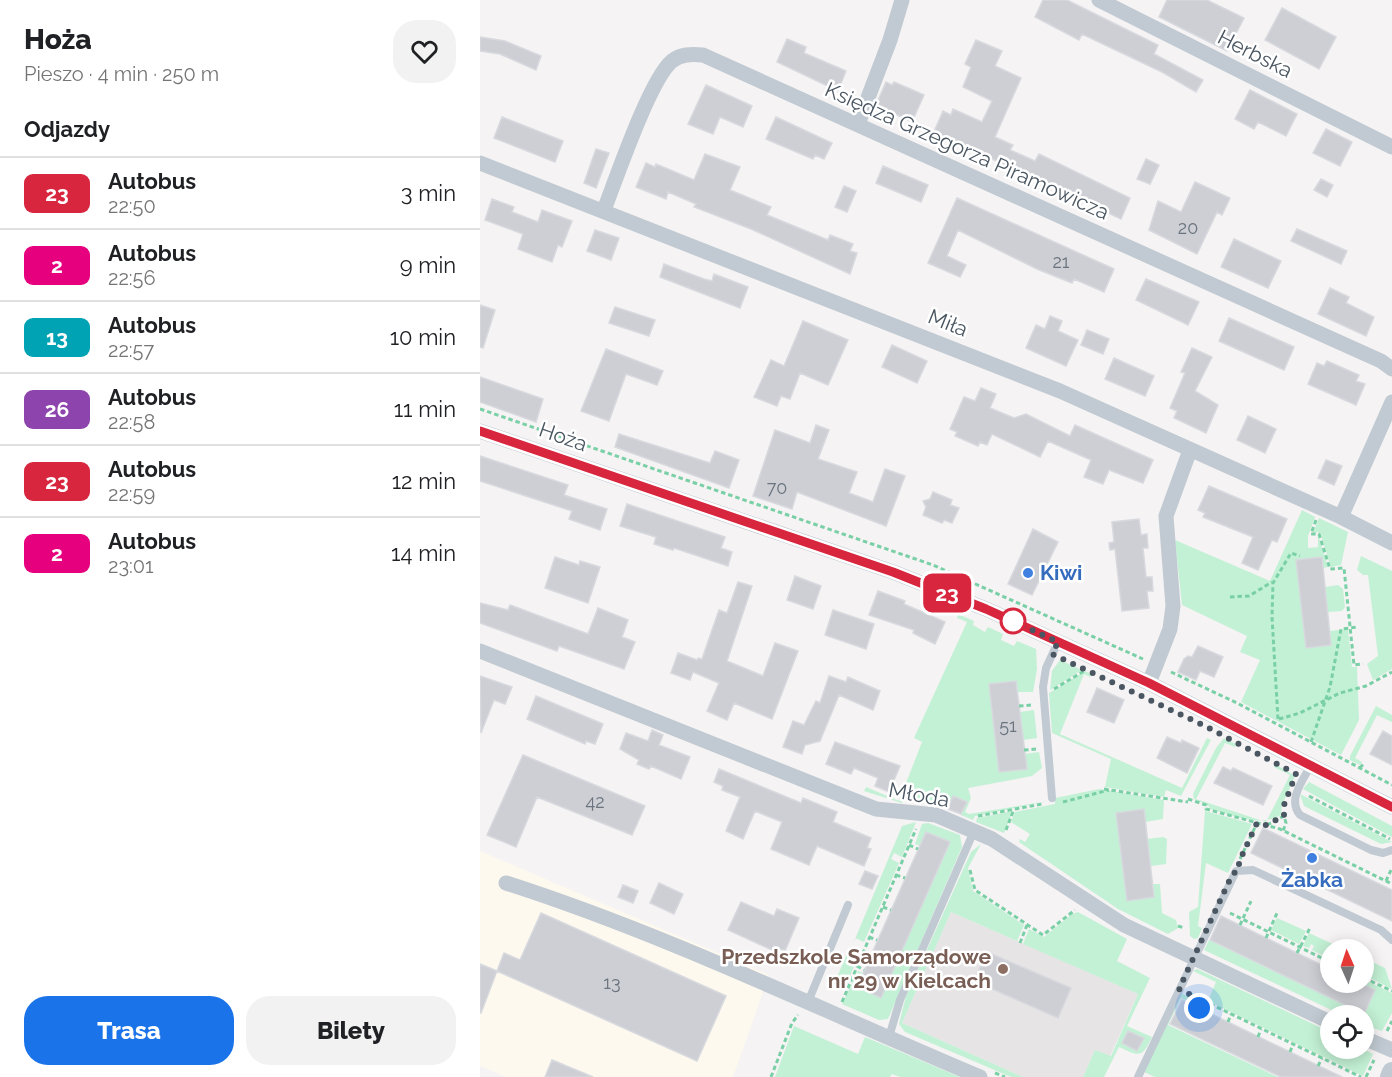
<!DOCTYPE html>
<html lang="pl">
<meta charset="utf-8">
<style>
:root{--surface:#fff;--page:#f2f2f2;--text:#202124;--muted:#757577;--line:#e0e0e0;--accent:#1a73e8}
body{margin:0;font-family:Raleway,sans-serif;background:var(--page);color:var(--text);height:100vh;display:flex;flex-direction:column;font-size:22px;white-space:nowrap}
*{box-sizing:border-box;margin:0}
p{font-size:20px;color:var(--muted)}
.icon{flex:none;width:33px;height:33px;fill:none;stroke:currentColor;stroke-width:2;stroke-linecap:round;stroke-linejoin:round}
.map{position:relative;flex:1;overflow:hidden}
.details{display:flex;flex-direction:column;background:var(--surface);width:480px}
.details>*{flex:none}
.badge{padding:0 12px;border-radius:9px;font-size:21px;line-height:39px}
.needle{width:39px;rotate:357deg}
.tools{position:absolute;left:840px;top:939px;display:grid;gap:12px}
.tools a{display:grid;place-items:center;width:54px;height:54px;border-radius:50%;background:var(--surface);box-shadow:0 3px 15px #0003;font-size:30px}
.you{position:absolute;width:30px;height:30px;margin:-15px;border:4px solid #fff;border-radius:50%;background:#1a73e8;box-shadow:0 0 0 9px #1a73e833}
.map>.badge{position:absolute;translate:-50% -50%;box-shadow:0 0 0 3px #fff}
h2{padding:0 24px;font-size:22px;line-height:54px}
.round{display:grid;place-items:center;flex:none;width:63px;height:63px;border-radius:24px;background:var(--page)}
.headline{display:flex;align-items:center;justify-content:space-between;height:102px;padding:0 24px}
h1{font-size:28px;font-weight:800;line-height:45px}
.button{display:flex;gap:12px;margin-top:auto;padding:12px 24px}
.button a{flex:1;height:69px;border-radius:24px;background:var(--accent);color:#fff;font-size:24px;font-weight:800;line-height:69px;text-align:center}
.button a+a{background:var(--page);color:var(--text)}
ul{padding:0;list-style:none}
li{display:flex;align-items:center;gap:18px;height:72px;padding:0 24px;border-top:2px solid var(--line)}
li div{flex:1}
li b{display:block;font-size:22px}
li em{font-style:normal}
li .badge{min-width:66px;font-weight:700;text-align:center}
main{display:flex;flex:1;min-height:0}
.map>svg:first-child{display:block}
.commercial{fill:#fdf9ef}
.education{fill:#e6e4e5}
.green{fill:#c3f1d5}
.building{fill:#cdcfd5;stroke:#d7d9de;stroke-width:1.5}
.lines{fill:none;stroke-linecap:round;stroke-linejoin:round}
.path{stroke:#7ad0a6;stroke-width:3;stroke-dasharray:4.5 3;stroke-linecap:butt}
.service{stroke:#c1cad2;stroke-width:8}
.minor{stroke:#c1cad2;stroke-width:15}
.tertiary{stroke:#c1cad2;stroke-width:20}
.line-casing{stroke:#fff;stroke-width:14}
.line{stroke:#d7263d;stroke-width:9}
.walk{stroke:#4a5661;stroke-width:6;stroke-dasharray:0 10.8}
.shop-dot{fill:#3f7fe0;stroke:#fff;stroke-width:2}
.stop-dot{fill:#fff;stroke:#d7263d;stroke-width:3}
.education-dot{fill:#8d6e63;stroke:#fff;stroke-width:2}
.labels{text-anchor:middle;stroke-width:5;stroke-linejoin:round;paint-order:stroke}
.number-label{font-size:18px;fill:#6b747e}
.street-label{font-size:21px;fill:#4a5661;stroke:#fff}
.shop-label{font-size:21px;font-weight:bold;fill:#366cbe;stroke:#fff;text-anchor:start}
.education-label{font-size:21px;font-weight:bold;fill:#785e54;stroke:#fff;text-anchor:end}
</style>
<main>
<section class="details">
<div class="headline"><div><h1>Hoża</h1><p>Pieszo · 4 min · 250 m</p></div><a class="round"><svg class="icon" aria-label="heart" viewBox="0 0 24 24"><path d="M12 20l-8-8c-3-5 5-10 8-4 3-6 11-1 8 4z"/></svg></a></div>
<h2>Odjazdy</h2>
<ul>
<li><span class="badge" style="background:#d7263d;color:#fff">23</span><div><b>Autobus</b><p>22:50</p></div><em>3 min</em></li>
<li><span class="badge" style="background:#e6007e;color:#fff">2</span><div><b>Autobus</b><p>22:56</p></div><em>9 min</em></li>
<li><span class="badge" style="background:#00a3b4;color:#fff">13</span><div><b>Autobus</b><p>22:57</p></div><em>10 min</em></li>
<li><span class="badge" style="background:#8e44ad;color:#fff">26</span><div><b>Autobus</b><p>22:58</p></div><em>11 min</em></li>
<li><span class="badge" style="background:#d7263d;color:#fff">23</span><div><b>Autobus</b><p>22:59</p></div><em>12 min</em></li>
<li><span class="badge" style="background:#e6007e;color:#fff">2</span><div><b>Autobus</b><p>23:01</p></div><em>14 min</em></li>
</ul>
<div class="button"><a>Trasa</a><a>Bilety</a></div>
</section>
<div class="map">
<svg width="912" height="1077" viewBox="0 0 912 1077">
<rect width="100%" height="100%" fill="#f5f3f3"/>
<path class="commercial" d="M0 851 289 975 253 1077H26L0 1066Z"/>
<path class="education" d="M471 912 658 994 630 1056 615 1050 603 1077H543L422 1023Z"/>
<path class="green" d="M822 510 835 517 828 536V548L838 547V535L848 567 843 568 841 557 816 560 826 647 851 645 850 631 868 629 872 667H877L879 720 861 755 761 702 780 660 760 652 767 636 702 605 695 540 790 581Z
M839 518 868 532 861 565 851 567 840 532 833 533Z
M881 556 912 571V669L893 680 887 664 898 656 888 575H883L877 570Z
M858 585 863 589 865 607 862 611 848 612 845 587Z
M478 614 494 621 493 625 505 632 508 627 523 634 521 640 534 646 537 641 556 649 557 669 553 692H538L536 681 509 684 545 754 559 752 562 768 552 776 488 788 491 798 485 812 489 814 568 801 495 816 493 820 481 815 487 802 474 796 468 809 424 799 422 803 384 791 386 787 419 801 442 742 434 738 487 622 477 618Z
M580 660 602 670 570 690 572 671Z
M605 671 611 674 610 677 604 674 580 734 702 788 727 738 731 740 701 796 686 790 684 797 625 787 631 759 572 733 569 693Z
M896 706 912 715V722L897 715 875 758 882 762 880 765 870 760V756Z
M554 710 557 738 543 740 540 712Z
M744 738 756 744 755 747 745 743 716 799 786 822 810 775 794 767 795 764 815 776 802 805 801 815C778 828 754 815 730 809L728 805 714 799 713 794 736 748Z
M829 782 912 826V837L823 789Z
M619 789 684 800 683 819 665 822 663 809 636 813 647 900 674 897 673 884H680L682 913 696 920 698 928 688 934 638 909 539 842 540 839 545 842 550 834 531 822 535 812 575 804V798Z
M820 794 912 842 901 844 824 806Z
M533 811 524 833 496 822 497 818Z
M725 811 772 824 748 873 726 863 718 926 722 928 718 938 714 939 710 936 709 912 718 907Z
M436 822 422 857 414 853 411 859 419 863 384 942 375 938 373 944 422 826Z
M448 823 480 835 482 847 408 1019 399 1020 362 1004 378 971 383 973 377 987 401 997 470 843 446 832 440 846 435 844 442 824Z
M683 837 687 839 686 864 671 866 667 839Z
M501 844 488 868 493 891 544 925 537 941 471 912 422 1023 543 1077H531L425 1032 419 1024 426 996 491 852Z
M598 912 647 939 637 961 670 978 647 1026 672 1037C662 1059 659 1056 639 1047L624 1077H603L615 1050 631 1056 658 994 543 944 549 929 564 937 592 914Z
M797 918 826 931 819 944 791 930Z
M829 933 857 946 855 949 850 950V959L832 950 834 946 831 944 829 948 823 946Z
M729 940 883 1014 895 991 880 983 884 980 912 993V1013L902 1031 884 1025V1016L862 1015 724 950Z
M369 949 379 954 366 986 355 982Z
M892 962 905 968 912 989 886 976Z
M717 969 850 1032V1048L883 1049 893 1054 883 1076 728 1001 736 982 713 971Z
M701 993 718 1001 716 1005 701 998 688 1025 798 1077H675L664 1072Z
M314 1026 378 1054 385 1037 480 1077H420L412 1074 410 1077H295Z"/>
<path class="building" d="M563 0H587L678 45 674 54 723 80 716 92 682 72 602 34 599 40 555 17Z
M687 0H727L764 18 747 51 679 17Z
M802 8 856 37 839 69 785 40Z
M0 37 25 41 61 56 56 70 20 54 0 51Z
M307 39 326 47 324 53 366 71 358 91 297 62Z
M496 40 522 51 515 66 541 78 515 137 533 145 530 150 555 161 559 154 650 198 641 219 454 132 463 111 471 115 473 109 502 122 512 101 483 87 491 67 485 64Z
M406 82 412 85 414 82 444 95 432 122 396 105Z
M226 85 272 106 263 127 240 117 233 134 208 124Z
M770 90 817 114 806 136 778 122 774 129 755 119Z
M22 117 83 141 75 162 14 138Z
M296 117 352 143 344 159 335 155 333 159 286 139Z
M846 129 872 142 860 166 833 153Z
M116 149 129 153 116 188 104 183Z
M225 154 260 167 250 190 291 207 287 215 348 240 350 235 373 244 370 251 377 253 370 274 271 229 214 207 216 204 188 192 186 199 156 187 166 163 175 167 176 164 214 180Z
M666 159 679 165 670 184 657 179Z
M403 166 448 185 441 202 396 183Z
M841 179 853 185 847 197 834 190Z
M715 182 750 198 742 215 737 212 717 254 669 230 678 201 701 212Z
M364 186 376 191 367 212 355 207Z
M477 198 634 269 624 292 594 279 592 283 557 269 478 230 467 256 486 265 480 277 448 263Z
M12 199 34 207 32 212 58 222 62 210 92 221 82 247 78 245 72 262 38 249 43 234 5 220Z
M817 229 867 251 861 264 811 241Z
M115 230 139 238 131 260 107 251Z
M754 239 801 261 788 288 741 267Z
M184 264 224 279 232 281 234 274 268 287 260 308 180 277Z
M666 279 719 302 708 325 656 300Z
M850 288 869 297 866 303 894 317 886 336 838 314Z
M0 305 15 310 3 348 0 347Z
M135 307 175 320 169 336 129 323Z
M570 316 582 321 578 331 598 340 586 366 546 348 556 325 565 329Z
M749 318 814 347 804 370 739 341Z
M323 321 368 340 348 385 320 373 310 399 301 396 297 406 274 397 291 360 304 366Z
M607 330 629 339 623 354 601 345Z
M412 345 447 361 437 383 402 367Z
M712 348 732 357 715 391 738 405 726 433 694 418 697 411 690 408 705 373 701 372Z
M126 349 183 371 177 385 146 374 129 421 101 411Z
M634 358 674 376 665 396 625 379Z
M847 361 879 375 876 381 885 384 876 405 828 384 837 363 844 366Z
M0 377 63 399 56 422 0 402Z
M501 388 516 394 510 408 534 418 546 414 590 436 595 425 673 460 663 483 629 470 623 484 604 477 611 460 568 441 560 457 512 434 507 445 500 442 498 446 475 436 477 432 470 429 484 397 495 401Z
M768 416 796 429 785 453 757 440Z
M336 425 349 430 338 459 377 472 369 493 393 502 405 469 425 476 406 526 317 492 312 509 273 496 295 430 330 443Z
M139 434 230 463 235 451 259 460 249 488 135 447Z
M0 456 88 485 84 495 127 509 120 530 89 519 92 511 0 481Z
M846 460 862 466 854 485 838 478Z
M729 486 807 519 797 542 792 540 778 570 762 563 773 537 723 517 725 513 718 510Z
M453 492 472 500 470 505 479 508 472 523 464 520 462 523 443 515 446 507 443 501 450 499Z
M147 504 245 537 241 548 252 552 248 566 194 548 193 550 174 544 176 537 140 526Z
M659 519 661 535 667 534 668 548H663L666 577H672L673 591H667L669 608 642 611 635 549 630 550 629 543 634 542 632 522Z
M553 529 578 542 552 595 528 584Z
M75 557 99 565 100 561 120 567 108 603 65 588Z
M842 557 851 645 826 648 816 560Z
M315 576 341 586 333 609 307 600Z
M258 582 272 586 247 661 283 676 295 643 318 651 292 719 254 703 247 720 227 711 239 683 213 672 210 680 191 673 198 653 217 660 218 658 222 659 239 610 247 613Z
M398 591 425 601 424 604 465 622 455 644 433 633 434 630 389 615Z
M0 603 28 610 30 605 108 634 118 608 148 620 142 637 155 642 144 669 79 646 77 651 0 623Z
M353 610 394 624 386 649 345 635Z
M718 646 743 657 734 677 720 671 716 680 698 672 704 659 708 656 712 657Z
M0 676 32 687 25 704 14 700 1 733Z
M349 676 366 682 368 677 400 691 393 710 359 695 340 741 325 745 322 754 303 747 313 721 324 725 336 701 340 703Z
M536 681 547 769 519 772 509 684Z
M617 688 644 700 634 723 607 712Z
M56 696 123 724 115 744 106 741 105 744 47 719Z
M172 730 183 735 179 745 210 757 201 779 171 766 169 769 157 764 159 760 140 749 146 733 168 741Z
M903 731 912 736V765L890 754Z
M687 737 701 743 702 740 719 748 707 773 677 758Z
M355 742 420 766 409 792 395 786 398 778 374 768 371 774 346 764Z
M43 755 165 806 152 835 57 797 36 847 7 835Z
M743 767 751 771 753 768 792 786 783 805 734 783Z
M239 769 321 803 323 798 357 812 353 822 391 838 387 848 391 849 384 866 337 846 329 865 291 849 302 822 275 811 263 839 246 831 260 797 242 790 243 786 234 782Z
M473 796 487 802 481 814 468 809Z
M664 809 674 897 647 901 636 813Z
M783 828 912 890V921L771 853Z
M446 832 470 842 401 998 377 987Z
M385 871 398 876 392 889 379 884Z
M179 883 203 894 194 914 170 903Z
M143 885 158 891 153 903 138 897Z
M261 902 294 916 297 909 319 918 305 951 294 946 292 950 248 930Z
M61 913 246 996 217 1061 17 971 24 953 40 960Z
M741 916 850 969V982H879L895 990 884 1014 730 940Z
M507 952 591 988 578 1018 494 981Z
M0 964 17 971 1 1013H0Z
M702 1000 748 1022 862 1077H801L690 1024Z
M648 1031 664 1038 657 1051 642 1043Z
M72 1060 113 1077H65Z"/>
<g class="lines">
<path class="path" d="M0 409 453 565 663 659
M836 520 831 534H839L850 569 864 568 874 665 883 664
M750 597 769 596 792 582
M691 672 757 703 912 785
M574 689 604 671
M539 706 552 705
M798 719 792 617 793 583 811 553 820 556
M799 719 820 713 860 693 886 686 912 672
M831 742 850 687 861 629 878 627
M544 750 557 749
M880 768 884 763
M624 789 708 802
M829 796 910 839
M708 799 726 805V809L800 829 912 884
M583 802 629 790
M498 816 562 804
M787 825 804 816 806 823 803 831
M526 830 534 809
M429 845 438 849
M760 859 777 823
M490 870 495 890 563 935 595 910
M416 875 425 878
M906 881 912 868
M403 907 411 910
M750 913 850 962
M760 925 771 901
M698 926 704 928
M389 937 397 940
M786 938 797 913
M540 943 547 925
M857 950 861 942
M817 953 830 928
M377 966 384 970
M884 976 892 956
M884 978 912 991
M710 994 881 1077
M362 1002 436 829
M719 1008 723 1001
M748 1022 751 1014
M907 1031 912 1021
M778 1037 781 1029
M810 1052 813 1044
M838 1066 842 1058
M515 1073 525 1077
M291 1077 312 1023 318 1015
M886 1077 894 1060"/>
<path class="service" d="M831 765C823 780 807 800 820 815L891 850 903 853 912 850
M572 798 563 687 566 668 578 642
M328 1002 368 905
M409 1037 420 1000 494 831
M658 1077 756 871 773 870 901 930 912 940"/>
<path class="minor" d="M619 0 912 147
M378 124 410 40 422 0
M0 163 580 391 861 517 912 543
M124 210C136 179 170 79 192 61 201 54 211 54 223 55L901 361 912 369
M0 431 413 572 506 609 669 683 912 807
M861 517 912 402
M0 651 396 809 456 815 512 839 644 925 850 1022
M669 683 690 629 693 606 686 516 710 450
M26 883C188 935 343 1011 500 1077
M884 1038 912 1050"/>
<path class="tertiary" d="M910 1077 912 1072"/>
</g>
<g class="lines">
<g class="line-casing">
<path id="line" d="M0 431 413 572 506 609 669 683 912 807"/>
</g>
<use href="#line" class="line"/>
<path class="walk" d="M533 621 578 642 572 654 723 725 816 774 804 805V816L786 825 777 823 759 862V869L752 875 699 989 723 1001 719 1008"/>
</g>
<g class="shop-dot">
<circle cx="548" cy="573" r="6"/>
<circle cx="832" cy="858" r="6"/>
</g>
<circle class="stop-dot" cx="533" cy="621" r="12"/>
<circle class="education-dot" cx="523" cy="969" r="6"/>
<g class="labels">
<g class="number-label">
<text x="708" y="234">20</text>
<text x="581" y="268">21</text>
<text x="297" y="494">70</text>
<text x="528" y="732">51</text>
<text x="115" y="808">42</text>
<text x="132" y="989">13</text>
</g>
<g class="street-label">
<text transform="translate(775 54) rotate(27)" y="7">Herbska</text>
<text transform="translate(487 151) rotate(24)" y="7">Księdza Grzegorza Piramowicza</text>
<text transform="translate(468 323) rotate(22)" y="7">Miła</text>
<text transform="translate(83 437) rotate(19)" y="7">Hoża</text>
<text transform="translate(439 795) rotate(10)" y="7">Młoda</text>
</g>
<g class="shop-label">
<text x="560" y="580">Kiwi</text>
<text x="832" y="887" text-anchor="middle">Żabka</text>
</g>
<g class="education-label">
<text x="511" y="964">Przedszkole Samorządowe<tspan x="511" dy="24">nr 29 w Kielcach</tspan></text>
</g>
</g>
</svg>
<div class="tools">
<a><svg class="needle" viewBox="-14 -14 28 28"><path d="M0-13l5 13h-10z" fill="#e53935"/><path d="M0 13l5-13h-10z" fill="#757577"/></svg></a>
<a><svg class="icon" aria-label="locate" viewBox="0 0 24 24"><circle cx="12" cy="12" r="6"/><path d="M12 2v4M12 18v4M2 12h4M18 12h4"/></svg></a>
</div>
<div class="you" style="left:719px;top:1008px"></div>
<b class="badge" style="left:467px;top:593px;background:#d7263d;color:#fff">23</b>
</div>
</main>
